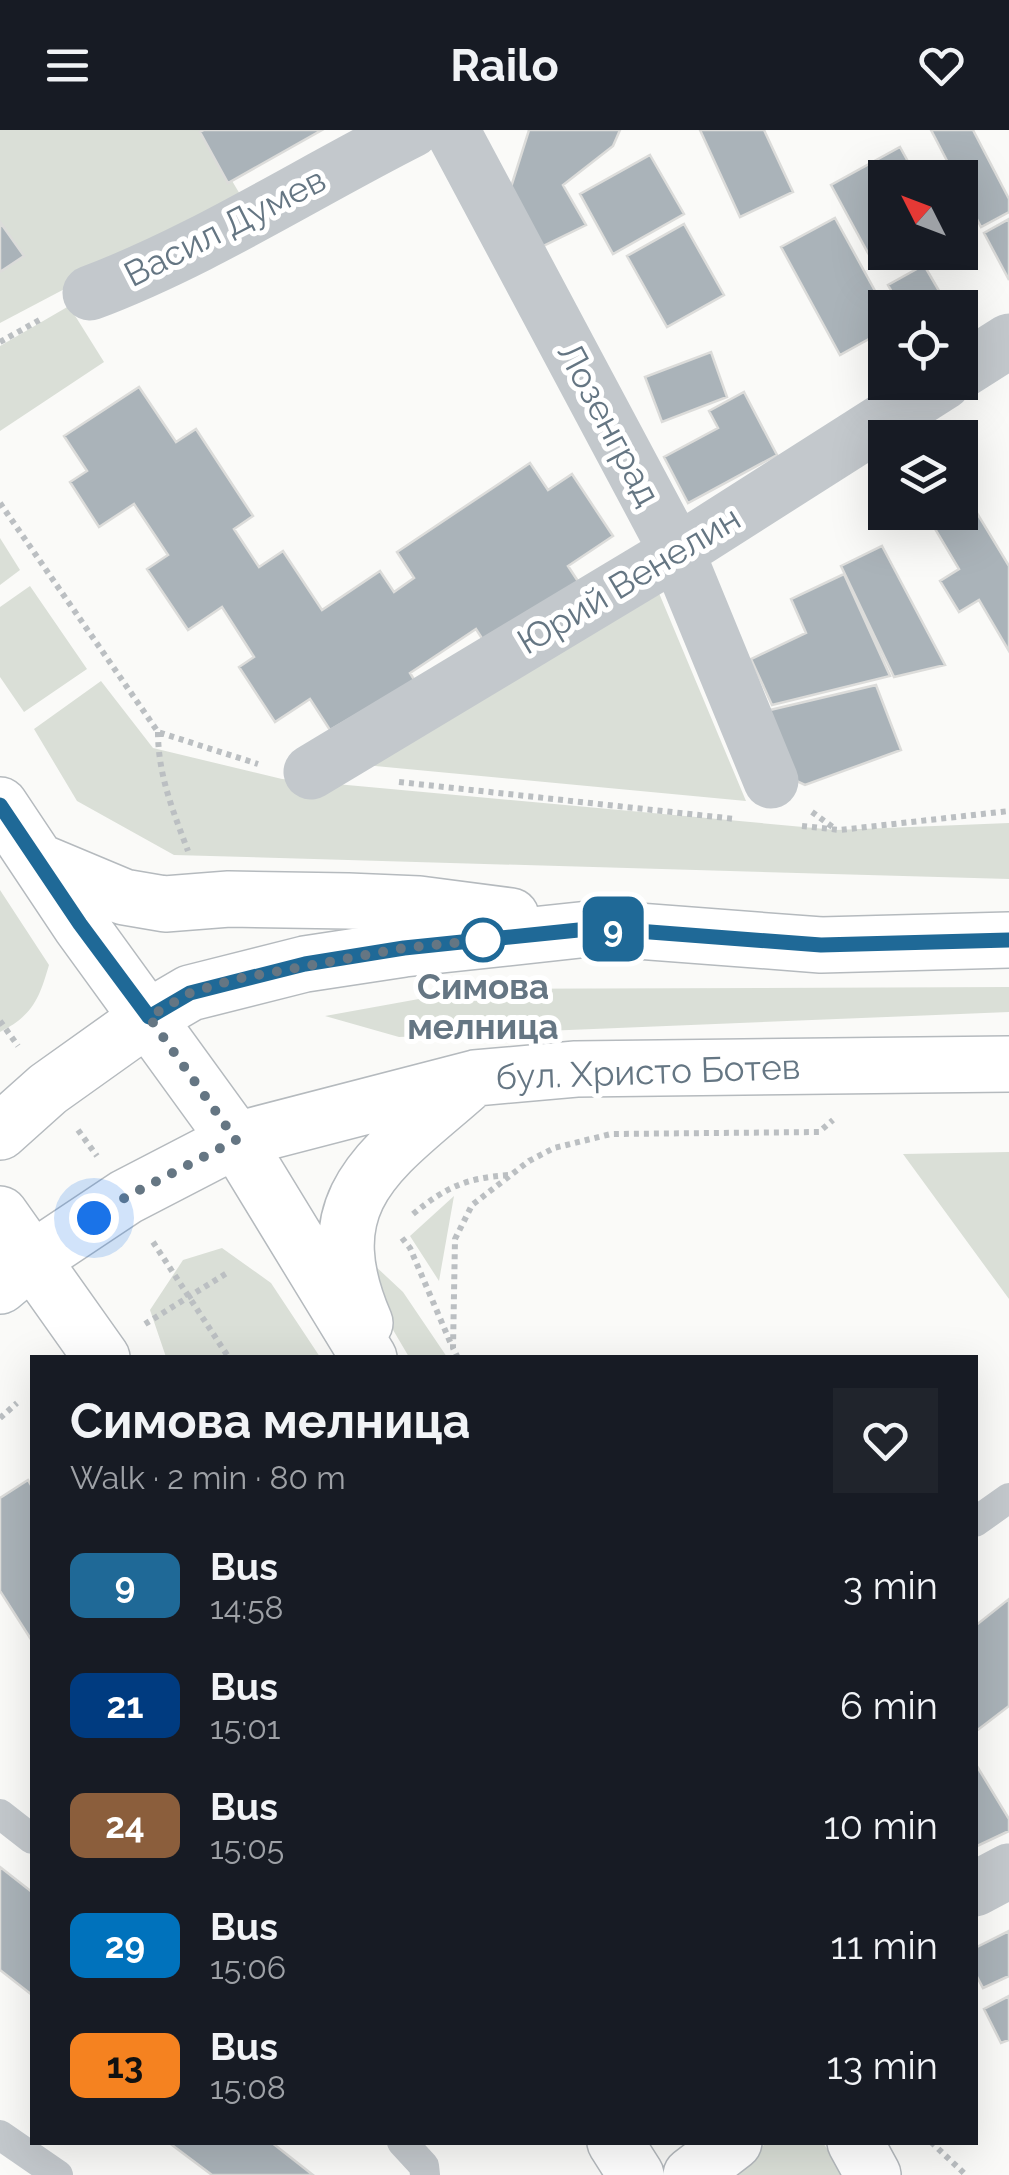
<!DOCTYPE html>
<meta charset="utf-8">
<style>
:root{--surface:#171b24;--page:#20242c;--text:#f1f3f6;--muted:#9ea1a6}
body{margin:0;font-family:Raleway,sans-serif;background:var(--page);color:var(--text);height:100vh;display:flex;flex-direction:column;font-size:38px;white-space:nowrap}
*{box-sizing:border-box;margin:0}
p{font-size:32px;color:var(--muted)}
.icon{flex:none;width:55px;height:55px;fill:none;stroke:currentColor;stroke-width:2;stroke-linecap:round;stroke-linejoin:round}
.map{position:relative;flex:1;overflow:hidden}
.sheet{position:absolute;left:30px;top:1225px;width:948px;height:790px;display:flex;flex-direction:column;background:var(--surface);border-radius:0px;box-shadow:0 10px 40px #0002}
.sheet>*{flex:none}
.badge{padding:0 20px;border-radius:15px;font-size:35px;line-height:65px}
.needle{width:65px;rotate:312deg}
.tools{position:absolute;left:868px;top:30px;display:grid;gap:20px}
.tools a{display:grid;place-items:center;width:110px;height:110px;border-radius:0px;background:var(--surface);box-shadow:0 10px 40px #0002;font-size:50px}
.you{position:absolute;width:50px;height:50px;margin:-25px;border:8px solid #fff;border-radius:50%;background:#1a73e8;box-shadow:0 0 0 15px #1a73e833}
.map>.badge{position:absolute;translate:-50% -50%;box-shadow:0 0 0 5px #fff}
.round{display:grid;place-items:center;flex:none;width:105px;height:105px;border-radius:0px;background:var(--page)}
.head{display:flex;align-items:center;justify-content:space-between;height:170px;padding:0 40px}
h1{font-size:48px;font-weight:700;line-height:75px}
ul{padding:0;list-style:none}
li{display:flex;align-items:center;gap:30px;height:120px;padding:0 40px}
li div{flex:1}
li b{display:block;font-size:38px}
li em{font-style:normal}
li .badge{min-width:110px;font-weight:700;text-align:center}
header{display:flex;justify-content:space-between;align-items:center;height:130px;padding:0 40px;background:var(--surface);font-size:45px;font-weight:700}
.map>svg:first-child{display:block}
.green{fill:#dadfd7}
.building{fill:#aab3b9;stroke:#dcdcda;stroke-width:2.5}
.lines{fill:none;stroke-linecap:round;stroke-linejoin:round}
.secondary-casing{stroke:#b3babf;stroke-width:58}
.primary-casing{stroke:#b5babe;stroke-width:58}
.path{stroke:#bbbfc2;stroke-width:6;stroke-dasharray:5 5;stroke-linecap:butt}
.lane{stroke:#c3c8cc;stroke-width:30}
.street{stroke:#c3c8cc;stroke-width:55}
.secondary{stroke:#fff;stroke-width:55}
.primary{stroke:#fff;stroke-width:55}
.line-casing{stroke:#fff;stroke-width:22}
.line{stroke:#1f6997;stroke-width:15}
.walk{stroke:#657683;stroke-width:10;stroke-dasharray:0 18}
.stop-dot{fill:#fff;stroke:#1f6997;stroke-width:5}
.labels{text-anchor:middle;stroke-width:10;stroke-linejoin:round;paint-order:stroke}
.street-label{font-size:35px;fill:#657683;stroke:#fff}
.stop-label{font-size:35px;font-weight:bold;fill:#657683;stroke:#fff}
</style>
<header><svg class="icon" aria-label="menu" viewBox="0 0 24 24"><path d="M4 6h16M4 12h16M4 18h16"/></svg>Railo<svg class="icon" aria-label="heart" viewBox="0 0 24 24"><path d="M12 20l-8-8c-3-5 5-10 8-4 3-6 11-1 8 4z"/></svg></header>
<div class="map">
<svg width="1009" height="2045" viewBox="0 0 1009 2045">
<rect width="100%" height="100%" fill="#fafaf8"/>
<path class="green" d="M0 0H202L241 66 0 193V142L23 126 0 92Z
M69 176 104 232 0 301V216Z
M0 408 20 440 0 455Z
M30 456 87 539 24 582 0 547V477Z
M656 456 746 671 354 634Z
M101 551 153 618 282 649 836 700 1009 693V749L174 725 77 671 34 599Z
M0 760 49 835C39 869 33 885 0 902Z
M1009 857V882L399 907 325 886 474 859Z
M1009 1022V1169L903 1024Z
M454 1066 439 1151 410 1106Z
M222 1118 271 1153 320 1227H166L150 1180 183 1130Z
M372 1133 403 1162 447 1227H409L376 1171Z
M768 2012 823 2013 846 2045H734L742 2032Z"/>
<path class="building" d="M204 0H322L228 53 200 2Z
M529 0H620L613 16 563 55 586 95 541 117 511 57Z
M700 0H764L793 62 740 87Z
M931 0H973L1009 69V82L981 97 960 56V48H956Z
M900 17 917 48H885V114L868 123 831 55Z
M650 25 684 84 613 124 580 64Z
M835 88 885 179V200L840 225 781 117Z
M1009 89V150L984 103Z
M0 92 24 126 0 142Z
M684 94 724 165 667 197 627 126Z
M924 135 949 178H901L888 155Z
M711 222 727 267 662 292 645 247Z
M139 257 176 312 196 299 253 386 234 399 259 437 283 421 322 480 380 441 394 462 414 448 397 422 530 333 548 360 572 344 613 406 568 436 585 462 492 524 476 499 410 543 415 551 330 600 310 569 275 592 239 537 254 527 222 477 188 500 147 439 168 425 134 374 99 397 70 352 87 341 64 306Z
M744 262 777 325 688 373 664 327 718 298 709 281Z
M960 355 1009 436V521L979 470 959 482 940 451 959 439 925 382H960Z
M882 416 945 535 894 547 841 436Z
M844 444 890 546 772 575 751 529 806 503 791 469Z
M876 555 901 620 805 655 790 648 766 581Z
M28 1350 32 1357V1511L0 1461V1368Z
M1009 1469V1576L975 1602V1496Z
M975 1633 1009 1689V1701L975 1717Z
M0 1737 32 1762V1865L0 1840Z
M1009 1801V1846L983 1858 975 1843V1818Z
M1009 1866V1910L1001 1913 984 1879Z
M168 2012H271L313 2045H212Z"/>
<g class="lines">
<g class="secondary-casing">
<path id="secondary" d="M0 1156 30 1131"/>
</g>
<g class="primary-casing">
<path id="primary" d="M0 675 80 795 236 1010 369 1228
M38 731 124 767 165 774 229 769 348 771 419 774 511 786
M0 1002 48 959 149 887 190 863 305 834 404 819 598 798 821 815 1009 810
M0 1084 102 1228
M30 1131 126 1067 236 1010 475 948 576 939 1009 934
M365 1193C311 1068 382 1029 466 955
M615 2012 636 2045
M855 2012 873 2045
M691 2045 734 2012"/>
</g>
<path class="path" d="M0 212 43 188
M0 373 158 602 258 634
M158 602C158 645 173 681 188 721
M399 652 735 689
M812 682 834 698
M802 696 840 700 1009 681
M0 891 18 916
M78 1000 97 1026
M413 1084C446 1057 466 1048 509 1045
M402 1108 410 1118 451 1214
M153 1112 229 1228
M145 1194 227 1143
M458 1228 453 1218 455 1109 472 1075 529 1031 554 1018 611 1004 819 1002 833 990
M0 1288 17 1273
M931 2012 966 2045"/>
<path class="lane" d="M975 1392 1009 1368
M0 1684 32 1709
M0 2005 58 2045
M402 2012 424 2036 425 2045"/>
<path class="street" d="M452 0 677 422 771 651
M90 163C202 121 305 54 412 0
M960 242 1009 211
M311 642 677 422 944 252
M975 1759 1009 1741"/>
<use href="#secondary" class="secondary"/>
<use href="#primary" class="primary"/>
</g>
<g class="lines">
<g class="line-casing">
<path id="line" d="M0 675 80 794 149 887 190 863 305 834 404 818 598 798 821 815 1009 810"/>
</g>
<use href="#line" class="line"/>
<path class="walk" d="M94 1088 126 1067 236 1010 149 887 190 863 236 849 404 818 483 810"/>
</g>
<circle class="stop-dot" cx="483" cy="810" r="20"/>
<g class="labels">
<g class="street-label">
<text transform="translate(225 97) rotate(-27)" y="12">Васил Думев</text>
<text transform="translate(609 294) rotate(62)" y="12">Лозенград</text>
<text transform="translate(629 450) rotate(-31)" y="12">Юрий Венелин</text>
<text transform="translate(648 942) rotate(-2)" y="12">бул. Христо Ботев</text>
</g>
<g class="stop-label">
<text x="483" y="869">Симова<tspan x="483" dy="40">мелница</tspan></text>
</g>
</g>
</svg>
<div class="tools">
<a><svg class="needle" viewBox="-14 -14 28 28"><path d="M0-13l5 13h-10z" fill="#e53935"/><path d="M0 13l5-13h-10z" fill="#9ea1a6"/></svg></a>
<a><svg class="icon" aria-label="locate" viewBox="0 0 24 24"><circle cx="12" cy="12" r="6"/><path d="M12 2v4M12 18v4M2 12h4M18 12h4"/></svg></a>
<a><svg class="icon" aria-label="layers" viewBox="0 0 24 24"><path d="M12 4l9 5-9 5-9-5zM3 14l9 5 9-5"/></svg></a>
</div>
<div class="you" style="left:94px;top:1088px"></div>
<b class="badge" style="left:613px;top:799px;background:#1f6997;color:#fff">9</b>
<section class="sheet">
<div class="head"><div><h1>Симова мелница</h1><p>Walk · 2 min · 80 m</p></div><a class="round"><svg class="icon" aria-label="heart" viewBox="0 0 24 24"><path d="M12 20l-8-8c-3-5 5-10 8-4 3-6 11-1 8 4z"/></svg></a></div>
<ul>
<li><span class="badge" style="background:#1f6997;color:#fff">9</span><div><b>Bus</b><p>14:58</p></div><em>3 min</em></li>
<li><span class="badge" style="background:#003b80;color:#fff">21</span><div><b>Bus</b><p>15:01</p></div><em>6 min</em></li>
<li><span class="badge" style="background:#8b5e3c;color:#fff">24</span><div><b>Bus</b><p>15:05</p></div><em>10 min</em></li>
<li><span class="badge" style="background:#0072bc;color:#fff">29</span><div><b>Bus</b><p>15:06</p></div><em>11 min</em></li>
<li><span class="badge" style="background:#f58220;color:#111">13</span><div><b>Bus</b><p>15:08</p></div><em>13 min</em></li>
</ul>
</section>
</div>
